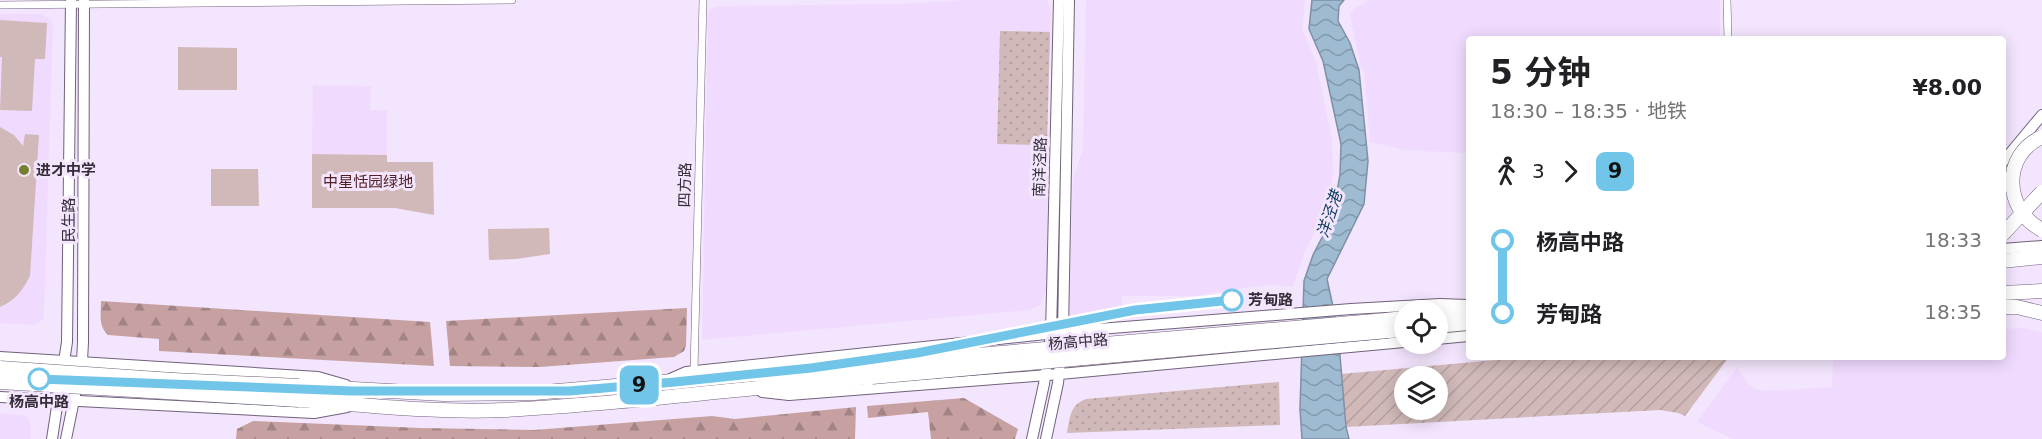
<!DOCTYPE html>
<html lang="zh">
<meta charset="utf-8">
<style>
:root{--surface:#fff;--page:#f2f2f2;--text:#202124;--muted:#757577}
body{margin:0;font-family:"DejaVu Sans","Noto Sans SC",sans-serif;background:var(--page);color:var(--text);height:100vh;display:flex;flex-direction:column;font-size:22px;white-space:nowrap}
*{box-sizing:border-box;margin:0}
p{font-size:20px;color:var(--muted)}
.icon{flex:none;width:33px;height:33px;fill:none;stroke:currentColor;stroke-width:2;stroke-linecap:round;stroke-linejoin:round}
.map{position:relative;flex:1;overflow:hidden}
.panel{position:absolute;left:1466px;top:36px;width:540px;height:324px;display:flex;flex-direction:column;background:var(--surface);border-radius:6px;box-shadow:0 3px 15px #0003}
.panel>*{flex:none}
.badge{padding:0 12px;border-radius:9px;font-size:21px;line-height:39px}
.tools{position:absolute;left:1394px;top:300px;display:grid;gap:12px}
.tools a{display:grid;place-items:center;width:54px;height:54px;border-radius:50%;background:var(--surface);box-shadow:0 3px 15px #0003;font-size:30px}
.map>.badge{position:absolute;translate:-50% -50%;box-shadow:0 0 0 3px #fff}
.legs{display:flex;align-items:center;gap:9px;height:66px;padding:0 24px;font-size:20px}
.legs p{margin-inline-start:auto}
.headline{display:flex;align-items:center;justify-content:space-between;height:102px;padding:0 24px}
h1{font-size:33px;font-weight:700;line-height:45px}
ul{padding:0 24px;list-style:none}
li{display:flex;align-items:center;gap:21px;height:72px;font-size:22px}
li i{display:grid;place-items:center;width:9px;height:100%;margin:0 8px;background:currentColor}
li i::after{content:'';width:15px;height:15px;margin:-8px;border:4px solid;border-radius:50%;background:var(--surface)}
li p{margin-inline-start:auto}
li:first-child i{background:linear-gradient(#0000 50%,currentColor 0)}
li:last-child i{background:linear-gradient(currentColor 50%,#0000 0)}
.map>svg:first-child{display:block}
.built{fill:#f0dbff}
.grass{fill:url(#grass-dots)}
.forest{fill:url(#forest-firs)}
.park{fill:#d1b9b9}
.garden{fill:url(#garden-furrows);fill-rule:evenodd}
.water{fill:url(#water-waves);stroke:#7f90a4;stroke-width:1.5}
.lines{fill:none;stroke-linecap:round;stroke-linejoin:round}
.street-casing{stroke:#71627b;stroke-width:8}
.secondary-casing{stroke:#71627b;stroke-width:12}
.primary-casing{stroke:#71627b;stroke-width:12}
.highway-casing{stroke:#71627b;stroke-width:15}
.street{stroke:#fff;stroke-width:7}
.secondary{stroke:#fff;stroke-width:10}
.primary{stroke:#fff;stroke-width:10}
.highway{stroke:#fff;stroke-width:14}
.highway-bridge-casing{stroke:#71627b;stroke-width:15;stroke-linecap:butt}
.highway-bridge{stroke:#fff;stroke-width:14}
.line-1-casing{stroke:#fff;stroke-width:14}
.line-1{stroke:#71c5e8;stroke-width:9}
.poi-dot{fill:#76812e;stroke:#f3e5fd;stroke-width:2}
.stop-1-dot{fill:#fff;stroke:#71c5e8;stroke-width:3}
.labels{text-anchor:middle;stroke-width:6;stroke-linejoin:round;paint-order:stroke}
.street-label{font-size:15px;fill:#342d38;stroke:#f3e5fd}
.poi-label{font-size:15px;font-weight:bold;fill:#342d38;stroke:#f3e5fd;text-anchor:start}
.park-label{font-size:15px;fill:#512024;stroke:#f3e5fd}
.stop-label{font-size:15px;font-weight:bold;fill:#342d38;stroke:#f3e5fd;text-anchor:start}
.water-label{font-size:16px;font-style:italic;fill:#0d3b5c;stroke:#f3e5fd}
</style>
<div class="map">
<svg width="2042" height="439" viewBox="0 0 2042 439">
<defs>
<pattern id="grass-dots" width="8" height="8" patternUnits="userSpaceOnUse" patternTransform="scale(1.5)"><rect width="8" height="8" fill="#d1b9b9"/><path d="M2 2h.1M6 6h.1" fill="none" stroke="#b49fa0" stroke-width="1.8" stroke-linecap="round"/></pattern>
<pattern id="forest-firs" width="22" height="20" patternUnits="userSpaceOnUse" patternTransform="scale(1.5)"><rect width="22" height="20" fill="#c7a1a2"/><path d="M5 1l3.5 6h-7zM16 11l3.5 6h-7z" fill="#a28485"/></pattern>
<pattern id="garden-furrows" width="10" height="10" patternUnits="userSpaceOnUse" patternTransform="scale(1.5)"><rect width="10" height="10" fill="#d1b9b9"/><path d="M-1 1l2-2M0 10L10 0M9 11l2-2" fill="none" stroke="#b49fa0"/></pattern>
<pattern id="water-waves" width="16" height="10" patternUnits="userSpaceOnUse" patternTransform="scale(1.5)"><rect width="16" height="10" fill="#9fbbd2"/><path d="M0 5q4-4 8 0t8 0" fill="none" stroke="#8298ab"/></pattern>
</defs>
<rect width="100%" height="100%" fill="#f3e5fd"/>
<path class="built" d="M970 0H1047L1051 10 1046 165 1049 190 1046 290 1040 305 1029 310 702 340 708 14 709 11 712 8 720 6 898 4Z
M1086 0H1305L1302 29 1316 62 1332 140 1333 175 1324 216 1305 251 1293 287 1276 285 1249 287 1195 296H1122V314L1075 319 1069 316 1073 180 1083 149Z
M1369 0H1720V39H1468V153L1405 150 1370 142 1364 71 1360 64 1350 15 1354 9Z
M0 14H41L51 20 53 25 44 314 43 320 33 325 0 323Z
M313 85 371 86 370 110H387V155L312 154Z
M2024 328 2042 332V439H1733L1697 422 1737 367 1748 384 1755 389 1764 391 1832 387 1833 357H2002L2003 329Z
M0 413 23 415 29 419 31 425 30 439H0Z"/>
<path class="grass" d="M1000 31 1050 32 1047 145 997 144Z
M1279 382 1280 425 1067 433C1070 417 1070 405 1086 399Z"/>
<path class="forest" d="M101 301 430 322 434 366 159 351V339L108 335C98 326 101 314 101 301Z
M687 308 686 346 684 351 674 357 540 367 450 366 446 321Z
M964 398 1018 429 1015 439H931L928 412 868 418 867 406Z
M856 407 855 439H236L237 429 253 421 421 428 534 430 712 416 735 419Z"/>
<path class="park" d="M0 20 47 23 45 59H35L32 111 0 110 2 57H0Z
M178 47 237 48V90H178Z
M0 127 14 135 23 146 25 134 39 135 30 276C22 291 16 300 0 307Z
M312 154 387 155V162H433L434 215 395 208H312Z
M211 169H258L259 206H211Z
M549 228 550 254 516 259 489 260 488 229Z"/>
<path class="garden" d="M1530 357H1729L1685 416 1678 413 1660 410 1346 427 1341 374ZM1404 376H1437V410H1404Z"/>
<path class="water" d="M1312 0H1344L1339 6 1338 21 1350 43 1359 70 1368 161 1364 204 1327 279 1335 316 1339 344 1346 427 1349 439H1302L1300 409 1304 281 1313 255 1332 218 1340 175 1341 144 1323 61 1309 29Z"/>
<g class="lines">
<g class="street-casing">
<path id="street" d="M1727 0 1728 39
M0 5 512 0
M694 371 703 0"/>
</g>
<g class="secondary-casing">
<path id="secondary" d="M52 439 67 342 71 0
M66 439 82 361 83 342 84 0
M1032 439 1044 384 1051 334 1059 0
M1046 439 1058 383 1063 332 1069 0"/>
</g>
<g class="primary-casing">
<path id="primary" d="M2002 163 2042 115
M2002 249 2042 246
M1437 339 1468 336
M0 357 318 377 346 385
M670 379 686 372 1074 331 1351 309 1440 304 1468 305
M762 392 789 395 1060 374 1404 342
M0 397 314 413 347 407"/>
</g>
<g class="highway-casing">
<path id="highway" d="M2002 261 2042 257
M2002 293 2042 291
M2002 307H2017L2042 313
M1437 314 1468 311
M1386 320 1404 318
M1437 326 1468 323
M1388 331 1404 330
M299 386 444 394 534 393 871 364
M299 400C367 405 436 413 504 410 627 404 750 387 872 377"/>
</g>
<use href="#street" class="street"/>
<use href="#secondary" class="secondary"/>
<use href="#primary" class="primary"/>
<use href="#highway" class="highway"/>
<g class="highway-bridge-casing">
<path id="highway-bridge" d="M2042 137C2001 155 2004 210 2042 230
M2002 235 2042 192
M871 364 1386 320
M0 368 173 380 299 386
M872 377 1388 331
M0 382 299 400"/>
</g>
<use href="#highway-bridge" class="highway-bridge"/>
</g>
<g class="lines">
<g class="line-1-casing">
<path id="line-1" d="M39 379 352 391H569L675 382 811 368 917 353 1135 310 1232 300"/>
</g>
<use href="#line-1" class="line-1"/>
</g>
<circle class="poi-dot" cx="24" cy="170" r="6"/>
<g class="stop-1-dot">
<circle cx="1232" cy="300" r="10"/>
<circle cx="39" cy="379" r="10"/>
</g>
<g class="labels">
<g class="street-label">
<text transform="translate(1040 167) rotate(-88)" y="5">南洋泾路</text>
<text transform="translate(685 185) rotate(-89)" y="5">四方路</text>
<text transform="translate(69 220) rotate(-90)" y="5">民生路</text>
<text transform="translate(1078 342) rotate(-5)" y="5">杨高中路</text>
</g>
<g class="poi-label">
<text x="36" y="175">进才中学</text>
</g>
<g class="park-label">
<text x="368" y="187">中星恬园绿地</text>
</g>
<g class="stop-label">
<text x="1248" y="305">芳甸路</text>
<text x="39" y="407" text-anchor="middle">杨高中路</text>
</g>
<g class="water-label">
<text transform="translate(1329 214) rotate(-72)" y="6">洋泾港</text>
</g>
</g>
</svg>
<div class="tools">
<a><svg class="icon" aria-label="locate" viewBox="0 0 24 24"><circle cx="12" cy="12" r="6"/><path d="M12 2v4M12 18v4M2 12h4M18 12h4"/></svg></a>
<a><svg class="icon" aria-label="layers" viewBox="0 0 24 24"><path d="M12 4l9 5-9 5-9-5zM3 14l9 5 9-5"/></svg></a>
</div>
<b class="badge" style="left:639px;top:385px;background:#71c5e8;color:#111">9</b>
<section class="panel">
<div class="headline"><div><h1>5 分钟</h1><p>18:30 – 18:35 · 地铁</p></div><b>¥8.00</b></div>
<div class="legs"><svg class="icon" aria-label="walk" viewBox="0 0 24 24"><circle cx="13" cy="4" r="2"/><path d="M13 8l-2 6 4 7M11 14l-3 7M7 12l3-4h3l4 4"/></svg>3<svg class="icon" aria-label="forward" viewBox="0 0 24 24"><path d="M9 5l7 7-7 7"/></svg><b class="badge" style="background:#71c5e8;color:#111">9</b></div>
<ul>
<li><i style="color:#71c5e8"></i><b>杨高中路</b><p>18:33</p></li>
<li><i style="color:#71c5e8"></i><b>芳甸路</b><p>18:35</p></li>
</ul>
</section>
</div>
